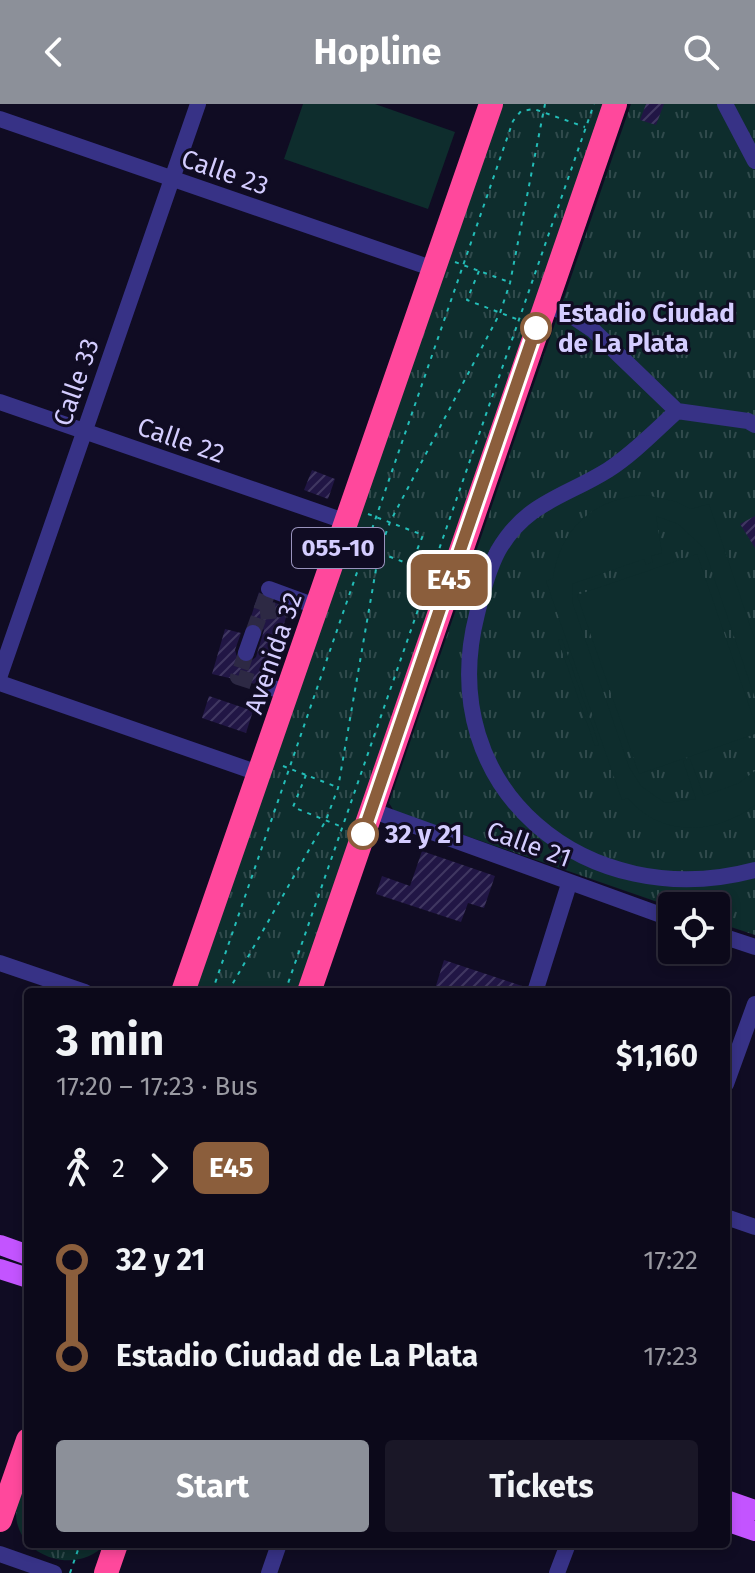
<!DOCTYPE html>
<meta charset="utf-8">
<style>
:root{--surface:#0c091a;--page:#1a1727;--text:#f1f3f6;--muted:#9a9aa2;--line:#2c2a39;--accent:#8c9099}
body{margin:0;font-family:"Fira Sans",sans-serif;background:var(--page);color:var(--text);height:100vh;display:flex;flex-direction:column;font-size:30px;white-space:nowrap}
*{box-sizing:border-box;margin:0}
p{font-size:26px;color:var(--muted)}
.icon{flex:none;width:44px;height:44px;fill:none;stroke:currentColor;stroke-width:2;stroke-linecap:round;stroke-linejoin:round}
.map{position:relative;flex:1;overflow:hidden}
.sheet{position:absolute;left:24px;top:884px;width:706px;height:560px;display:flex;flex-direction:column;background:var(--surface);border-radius:8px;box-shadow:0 4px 12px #0003,0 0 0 2px var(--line)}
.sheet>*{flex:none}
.badge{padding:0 16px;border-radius:12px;font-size:28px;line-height:52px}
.fabs{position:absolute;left:658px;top:788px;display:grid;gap:16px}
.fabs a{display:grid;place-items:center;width:72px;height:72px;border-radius:8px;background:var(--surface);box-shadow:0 4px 12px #0003,0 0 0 2px var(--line);font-size:40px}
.map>.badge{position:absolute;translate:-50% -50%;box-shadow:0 0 0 4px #fff}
.legs{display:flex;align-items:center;gap:12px;height:88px;padding:0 32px;font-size:26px}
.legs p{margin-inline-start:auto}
.summary{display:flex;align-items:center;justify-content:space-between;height:136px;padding:0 32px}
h1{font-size:44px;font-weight:700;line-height:60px}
.button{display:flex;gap:16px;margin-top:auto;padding:16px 32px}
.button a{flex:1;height:92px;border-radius:8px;background:var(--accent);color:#fff;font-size:32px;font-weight:700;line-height:92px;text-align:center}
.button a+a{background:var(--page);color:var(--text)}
ul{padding:0 32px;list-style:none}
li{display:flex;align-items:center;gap:28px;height:96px;font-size:30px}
li i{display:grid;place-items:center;width:12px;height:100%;margin:0 10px;background:currentColor}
li i::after{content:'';width:20px;height:20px;margin:-10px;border:6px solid;border-radius:50%;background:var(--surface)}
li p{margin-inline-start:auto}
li:first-child i{background:linear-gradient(#0000 50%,currentColor 0)}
li:last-child i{background:linear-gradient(currentColor 50%,#0000 0)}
header{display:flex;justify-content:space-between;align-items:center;height:104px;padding:0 32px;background:var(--accent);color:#fff;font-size:36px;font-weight:700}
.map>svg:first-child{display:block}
.grass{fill:url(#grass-tufts)}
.garden{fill:#0e2d2d}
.building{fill:url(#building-hatch)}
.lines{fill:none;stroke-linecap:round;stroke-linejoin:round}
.minor-tunnel{stroke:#2d2944;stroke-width:16;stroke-dasharray:16 8;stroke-linecap:butt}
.path{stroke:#23bdb7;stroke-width:2;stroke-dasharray:4 6;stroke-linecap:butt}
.minor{stroke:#373286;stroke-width:16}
.major{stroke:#c354ff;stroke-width:20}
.highway{stroke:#ff489c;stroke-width:24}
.line-1-casing{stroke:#fff;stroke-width:18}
.line-1{stroke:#8b5e3c;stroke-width:12}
.stop-1-dot{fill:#fff;stroke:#8b5e3c;stroke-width:4}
.labels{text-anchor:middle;stroke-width:6;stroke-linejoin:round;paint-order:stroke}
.shield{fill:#100c23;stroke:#9993bd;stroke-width:2}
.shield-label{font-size:24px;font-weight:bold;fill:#d4cdff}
.street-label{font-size:26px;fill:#d4cdff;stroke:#100c23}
.stop-label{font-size:26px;font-weight:bold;fill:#d4cdff;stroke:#100c23;text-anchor:start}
</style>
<header><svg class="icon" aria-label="back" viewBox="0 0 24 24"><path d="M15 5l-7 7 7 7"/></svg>Hopline<svg class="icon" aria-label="search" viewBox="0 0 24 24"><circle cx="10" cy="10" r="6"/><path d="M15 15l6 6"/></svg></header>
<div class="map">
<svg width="755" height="1469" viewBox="0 0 755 1469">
<defs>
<pattern id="grass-tufts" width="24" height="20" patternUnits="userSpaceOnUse" patternTransform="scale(2)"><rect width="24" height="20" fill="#0e2d2d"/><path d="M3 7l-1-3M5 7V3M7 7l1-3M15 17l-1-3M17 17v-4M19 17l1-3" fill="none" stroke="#304a4c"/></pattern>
<pattern id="building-hatch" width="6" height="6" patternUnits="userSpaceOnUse" patternTransform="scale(2)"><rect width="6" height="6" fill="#211645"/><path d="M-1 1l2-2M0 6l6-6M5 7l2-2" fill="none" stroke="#403761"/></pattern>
</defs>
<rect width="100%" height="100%" fill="#100c23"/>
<path class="grass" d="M502 0H607L300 888H195Z
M631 0H755V831L716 818V802L672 803 394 707 389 699Z
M28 1366V1440H105C81 1469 29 1457 18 1422 12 1403 22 1384 28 1366Z"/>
<path class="garden" d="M303 0H375L455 28 428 105 284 55Z
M646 391 677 398 691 405 709 400 755 536V594L704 444 678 420 656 412 662 449 651 452 653 458 646 461 644 455 572 480 573 500 629 663 641 682 665 699 696 695 683 657 690 655 704 692 739 679 755 667V701C716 731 661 734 628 694L622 696 546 477 553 474C561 423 594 394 646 391Z
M697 450 755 619V630L639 670 577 491Z
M562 535 599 641 595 642 558 536Z"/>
<path class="building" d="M646 0H664L656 21 640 16Z
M312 366 335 375 328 395 304 386Z
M755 412V444L740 420Z
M259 488 265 495 289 504 268 571 259 574 255 580 212 570 225 525 241 529 235 546 238 557 247 560 256 553 264 526 257 519H249Z
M209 592 253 607 246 629 202 614Z
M422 747 495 772 484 804 468 799 461 818 376 790 382 772 410 782Z
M444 856 525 883 524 888H434Z"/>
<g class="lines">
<path class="minor-tunnel" d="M260 508 291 505
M253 529 269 485
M246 549 238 573 266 582"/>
<path class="path" d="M455 158 509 178
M479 167 467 196 519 216
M368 410 423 431 411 461
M380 449 430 468
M283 662 337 683
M306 671 293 703 342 723
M212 888 513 17 521 7 534 5 585 23
M228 888 326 716 338 684 379 448 390 418 500 209 510 179 545 0
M285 888 594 0
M70 1469 80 1440"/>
<path class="minor" d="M725 0 755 57
M0 15 434 165
M544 200 569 210 593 226 677 307 748 317 755 321
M0 298 347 418
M677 307C655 327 633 350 608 366 565 393 526 398 498 447 488 466 482 489 477 510 432 686 588 811 755 766
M269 485 318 503
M246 549 253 529
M0 571 198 0
M0 579 261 670
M266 582 289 589
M371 706 672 815
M716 830 755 843
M0 859 85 888
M535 888 569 780
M726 980 755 900
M726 1113 755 1123
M0 1450 54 1469
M269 1469 279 1440
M557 1469 568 1440"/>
<path class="major" d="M0 1141 28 1151
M0 1165 28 1174
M726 1396 755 1406
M726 1417 755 1427"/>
<path class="highway" d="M183 888 491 0
M309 888 615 0
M0 1416 28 1336
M106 1469 116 1440"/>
</g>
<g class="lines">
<g class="line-1-casing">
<path id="line-1" d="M363 730 536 224"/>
</g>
<use href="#line-1" class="line-1"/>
</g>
<g class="stop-1-dot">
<circle cx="536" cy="224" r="14"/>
<circle cx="363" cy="730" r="14"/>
</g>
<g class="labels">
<rect class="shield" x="292" y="424" width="92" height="40" rx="6"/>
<g class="shield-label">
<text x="338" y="452">055-10</text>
</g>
<g class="street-label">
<text transform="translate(225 68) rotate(19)" y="9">Calle 23</text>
<text transform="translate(76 278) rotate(-71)" y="9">Calle 33</text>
<text transform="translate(181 336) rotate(19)" y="9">Calle 22</text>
<text transform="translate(273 549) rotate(-71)" y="9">Avenida 32</text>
<text transform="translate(529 740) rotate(20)" y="9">Calle 21</text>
</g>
<g class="stop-label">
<text x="558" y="218">Estadio Ciudad<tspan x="558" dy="30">de La Plata</tspan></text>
<text x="385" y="739">32 y 21</text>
</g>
</g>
</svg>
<div class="fabs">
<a><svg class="icon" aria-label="locate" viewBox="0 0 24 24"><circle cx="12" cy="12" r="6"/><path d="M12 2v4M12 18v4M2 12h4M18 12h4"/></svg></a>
</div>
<b class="badge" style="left:449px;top:476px;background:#8b5e3c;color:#fff">E45</b>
<section class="sheet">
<div class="summary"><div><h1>3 min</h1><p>17:20 – 17:23 · Bus</p></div><b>$1,160</b></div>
<div class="legs"><svg class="icon" aria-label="walk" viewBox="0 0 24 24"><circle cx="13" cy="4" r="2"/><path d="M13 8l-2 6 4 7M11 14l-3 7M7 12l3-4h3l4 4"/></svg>2<svg class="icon" aria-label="forward" viewBox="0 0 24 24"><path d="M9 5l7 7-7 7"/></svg><b class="badge" style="background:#8b5e3c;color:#fff">E45</b></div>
<ul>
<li><i style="color:#8b5e3c"></i><b>32 y 21</b><p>17:22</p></li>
<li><i style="color:#8b5e3c"></i><b>Estadio Ciudad de La Plata</b><p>17:23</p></li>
</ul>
<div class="button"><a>Start</a><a>Tickets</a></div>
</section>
</div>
